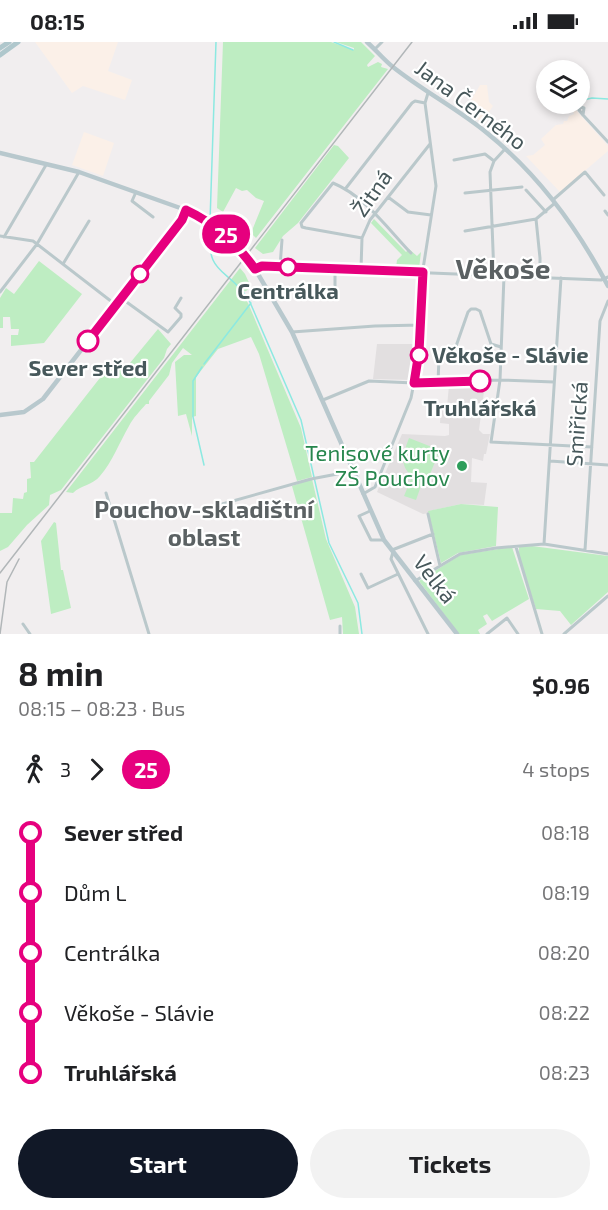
<!DOCTYPE html>
<meta charset="utf-8">
<style>
:root{--surface:#fff;--page:#f2f2f2;--text:#202124;--muted:#757577;--accent:#111827}
body{margin:0;font-family:"Exo 2",sans-serif;background:var(--page);color:var(--text);height:100vh;display:flex;flex-direction:column;font-size:22px;white-space:nowrap}
*{box-sizing:border-box;margin:0}
p{font-size:20px;color:var(--muted)}
.icon{flex:none;width:33px;height:33px;fill:none;stroke:currentColor;stroke-width:2;stroke-linecap:round;stroke-linejoin:round}
.map{position:relative;height:592px;overflow:hidden}
.drawer{display:flex;flex-direction:column;background:var(--surface);flex:1}
.drawer>*{flex:none}
.badge{padding:0 12px;border-radius:20px;font-size:21px;line-height:39px}
.tools{position:absolute;left:536px;top:18px;display:grid;gap:12px}
.tools a{display:grid;place-items:center;width:54px;height:54px;border-radius:50%;background:var(--surface);box-shadow:0 3px 9px #0003;font-size:30px}
.map>.badge{position:absolute;translate:-50% -50%;box-shadow:0 0 0 3px #fff}
.legs{display:flex;align-items:center;gap:9px;height:66px;padding:0 18px;font-size:20px}
.legs p{margin-inline-start:auto}
.overview{display:flex;align-items:center;justify-content:space-between;height:102px;padding:0 18px}
h1{font-size:33px;font-weight:700;line-height:45px}
.action{display:flex;gap:12px;margin-top:auto;padding:12px 18px}
.action a{flex:1;height:69px;border-radius:36px;background:var(--accent);color:#fff;font-size:24px;font-weight:700;line-height:69px;text-align:center}
.action a+a{background:var(--page);color:var(--text)}
ul{padding:0 18px;list-style:none}
li{display:flex;align-items:center;gap:21px;height:60px;font-size:22px}
li i{display:grid;place-items:center;width:9px;height:100%;margin:0 8px;background:currentColor}
li i::after{content:'';width:15px;height:15px;margin:-8px;border:4px solid;border-radius:50%;background:var(--surface)}
li p{margin-inline-start:auto}
li:first-child i{background:linear-gradient(#0000 50%,currentColor 0)}
li:last-child i{background:linear-gradient(currentColor 50%,#0000 0)}
.status{display:flex;justify-content:space-between;align-items:center;height:42px;padding:0 30px;background:var(--surface);direction:ltr}
.status svg{height:16px;fill:currentColor}
.map>svg:first-child{display:block}
.commercial{fill:#fbf0e8}
.education{fill:#e2dfe0}
.green{fill:#beedc2}
.lines{fill:none;stroke-linecap:round;stroke-linejoin:round}
.stream{stroke:#8ce9e1;stroke-width:1.5}
.street{stroke:#bac8cb;stroke-width:3}
.secondary{stroke:#b8c8cd;stroke-width:4.5}
.primary{stroke:#afc7cc;stroke-width:5}
.rail{stroke:#b1b6b8;stroke-width:1.5}
.line-1-casing{stroke:#fff;stroke-width:14}
.line-1{stroke:#e6007e;stroke-width:9}
.stop-1-dot{fill:#fff;stroke:#e6007e;stroke-width:3}
.leisure-dot{fill:#2e9e5b;stroke:#fff;stroke-width:2}
.labels{text-anchor:middle;stroke-width:4.5;stroke-linejoin:round;paint-order:stroke}
.street-label{font-size:22px;fill:#47585b;stroke:#fff}
.stop-label{font-size:22px;font-weight:bold;fill:#47585b;stroke:#fff}
.leisure-label{font-size:22px;fill:#27864d;stroke:#fff;text-anchor:end}
.neighbourhood-label{font-size:24px;font-weight:bold;fill:#5b6163;stroke:#fff}
.district-label{font-size:28px;font-weight:bold;fill:#5b6163;stroke:#fff}
</style>
<div class="status"><b>08:15</b><svg viewBox="0 0 49 12"><path d="M0 12V9h3v3zM5 12V6h3v6zM10 12V3h3v9zM15 12V0h3v12zM26 1h20v11H26zM47 4h2v5h-2z"/></svg></div>
<div class="map">
<svg width="608" height="592" viewBox="0 0 608 592">
<rect width="100%" height="100%" fill="#f1eeef"/>
<path class="commercial" d="M35 0H118L108 29 132 38 125 58 83 44 72 51Z
M480 43H487L489 60 493 64 485 76 487 79 485 82 465 69Z
M575 67 608 104V109L560 150 526 114 533 113 545 103 541 97 556 83 563 82 564 79H567L569 74 574 72 573 69Z
M84 90 114 101 103 134 72 123Z"/>
<path class="education" d="M377 302H417L416 319 411 338 373 337Z
M477 342 481 345 485 342 479 388 483 392H490L486 412H484L483 419 472 416 471 440 487 441 484 463 461 462 429 469V471L423 472 377 450 402 392 445 394 449 393V382L440 381 441 366 447 365 449 343Z"/>
<path class="green" d="M223 0H331L354 8V6L336 0H361L375 14 367 23 368 25 378 20 382 22 381 25 388 27 256 196 251 191 264 159 256 156 247 148 242 149 236 146 223 170 217 166Z
M334 103 338 104 349 116 298 181 283 194 273 210 263 212 255 206Z
M374 177 406 210 409 207 417 214 421 210 419 227 396 226 397 218 402 213 371 181Z
M39 219 82 252 44 301 11 304V293H18L19 287H11L10 275H3V286H0V256L6 246 14 252Z
M240 226 245 232 251 245 246 249 240 250 248 261 301 386 312 435 297 439 259 312 251 295 218 307 196 335V374L192 375V394L186 372 178 374 175 320 184 313H192L183 306 172 321 169 333 149 359V362H146C140 369 133 376 129 384 119 401 113 419 100 434 93 443 81 443 73 451L66 450Z
M158 287 171 302 167 307 164 316 61 448 50 453 49 463 27 483 8 505 0 509V471H12L13 456 23 457 24 451 27 450V437L31 436 30 420H34L114 318 125 327Z
M409 396 437 407 439 410 426 442 422 441 416 458 404 454 411 437 420 440C399 427 401 417 409 396Z
M312 437 326 497 355 565 359 592H343L342 575 330 578 292 444Z
M461 462 498 465 496 504 458 511 441 521 428 469Z
M54 480 56 481 61 528H63L71 566 51 572 41 499Z
M532 504 608 514V550L571 583 560 569 536 567 519 516V505Z
M512 505 529 557 492 579 487 572 483 574 487 582 478 588 480 592H459L419 539 460 513Z"/>
<g class="lines">
<path class="stream" d="M334 0 353 8
M579 59 592 56 608 57
M210 179 216 0
M210 184C206 236 226 223 249 258L301 378 329 501 358 561 362 592
M204 322 251 261
M202 325 193 339V375L204 423"/>
<path class="street" d="M375 7 382 0
M583 73 584 66 581 65 579 68 583 73 608 100
M454 118 485 112 494 119
M346 146 412 61 415 59 425 61
M526 148 546 170
M136 150 132 159 153 175
M465 151 522 145
M388 155 408 170 431 173
M554 157 585 130 604 153
M605 169 608 173
M536 177 540 216V235
M465 189 536 177 555 161
M0 194 33 199 116 263
M4 195 46 123
M362 196 306 186 302 185 301 181 333 141C365 154 388 187 411 211
M63 222 89 179
M280 225 282 198
M255 227 262 224 601 238 608 235
M361 227 362 196 370 178 430 102
M494 234 490 130 494 119 505 107
M504 234 500 338 491 400 592 405
M0 250 37 202 79 130
M335 255V227
M121 256 168 290 181 275V272L175 266 181 256
M292 290 375 284 421 283
M438 341 439 315 451 314 454 310 468 270 471 267H476L480 269 491 302 501 305
M323 358 369 339 414 341 500 338 554 340
M550 419 608 423
M106 451 149 592
M363 452 375 445 411 356 418 320 423 227 436 144 425 61 428 51
M215 464 311 437 353 429
M370 469 359 474 371 498H384
M428 472 440 524
M544 502 561 236
M516 505 542 592
M392 508 433 492
M585 508 600 279 608 259
M393 510 391 517 428 592
M361 532 368 546 398 532
M415 539 460 512 496 506 544 502 608 512
M23 582 30 592
M340 584V592
M487 592 507 576 518 592
M564 592 608 554"/>
<path class="secondary" d="M367 0C376 8 384 18 393 25 423 49 458 67 487 91 539 133 577 185 608 244
M0 111 79 130 183 167 215 184 237 203 255 227 292 290 384 498 457 592
M0 373 24 370 43 357 182 178 187 168"/>
<path class="primary" d="M0 6 9 0
M0 13 18 0"/>
<path class="rail" d="M0 531 412 0
M0 592 7 540 19 517"/>
</g>
<g class="lines">
<g class="line-1-casing">
<path id="line-1" d="M88 299 182 178 186 168C216 182 236 201 255 227L262 224 423 230 419 310 414 341 480 339"/>
</g>
<use href="#line-1" class="line-1"/>
</g>
<g class="stop-1-dot">
<circle cx="288" cy="225" r="8"/>
<circle cx="140" cy="232" r="8"/>
<circle cx="88" cy="299" r="10"/>
<circle cx="419" cy="313" r="8"/>
<circle cx="480" cy="339" r="10"/>
</g>
<circle class="leisure-dot" cx="462" cy="424" r="6"/>
<g class="labels">
<g class="street-label">
<text transform="translate(471 63) rotate(37)" y="8">Jana Černého</text>
<text transform="translate(372 151) rotate(-55)" y="8">Žitná</text>
<text transform="translate(577 382) rotate(-86)" y="8">Smiřická</text>
<text transform="translate(435 537) rotate(52)" y="8">Velká</text>
</g>
<g class="stop-label">
<text x="288" y="257">Centrálka</text>
<text x="432" y="321" text-anchor="start">Věkoše - Slávie</text>
<text x="88" y="334">Sever střed</text>
<text x="480" y="374">Truhlářská</text>
</g>
<g class="leisure-label">
<text x="450" y="419">Tenisové kurty<tspan x="450" dy="25">ZŠ Pouchov</tspan></text>
</g>
<g class="neighbourhood-label">
<text x="204" y="476">Pouchov-skladištní<tspan x="204" dy="28">oblast</tspan></text>
</g>
<g class="district-label">
<text x="503" y="237">Věkoše</text>
</g>
</g>
</svg>
<div class="tools">
<a><svg class="icon" aria-label="layers" viewBox="0 0 24 24"><path d="M12 4l9 5-9 5-9-5zM3 14l9 5 9-5"/></svg></a>
</div>
<b class="badge" style="left:226px;top:192px;background:#e6007e;color:#fff">25</b>
</div>
<section class="drawer">
<div class="overview"><div><h1>8 min</h1><p>08:15 – 08:23 · Bus</p></div><b>$0.96</b></div>
<div class="legs"><svg class="icon" aria-label="walk" viewBox="0 0 24 24"><circle cx="13" cy="4" r="2"/><path d="M13 8l-2 6 4 7M11 14l-3 7M7 12l3-4h3l4 4"/></svg>3<svg class="icon" aria-label="forward" viewBox="0 0 24 24"><path d="M9 5l7 7-7 7"/></svg><b class="badge" style="background:#e6007e;color:#fff">25</b><p>4 stops</p></div>
<ul>
<li><i style="color:#e6007e"></i><b>Sever střed</b><p>08:18</p></li>
<li><i style="color:#e6007e"></i><span>Dům L</span><p>08:19</p></li>
<li><i style="color:#e6007e"></i><span>Centrálka</span><p>08:20</p></li>
<li><i style="color:#e6007e"></i><span>Věkoše - Slávie</span><p>08:22</p></li>
<li><i style="color:#e6007e"></i><b>Truhlářská</b><p>08:23</p></li>
</ul>
<div class="action"><a>Start</a><a>Tickets</a></div>
</section>
